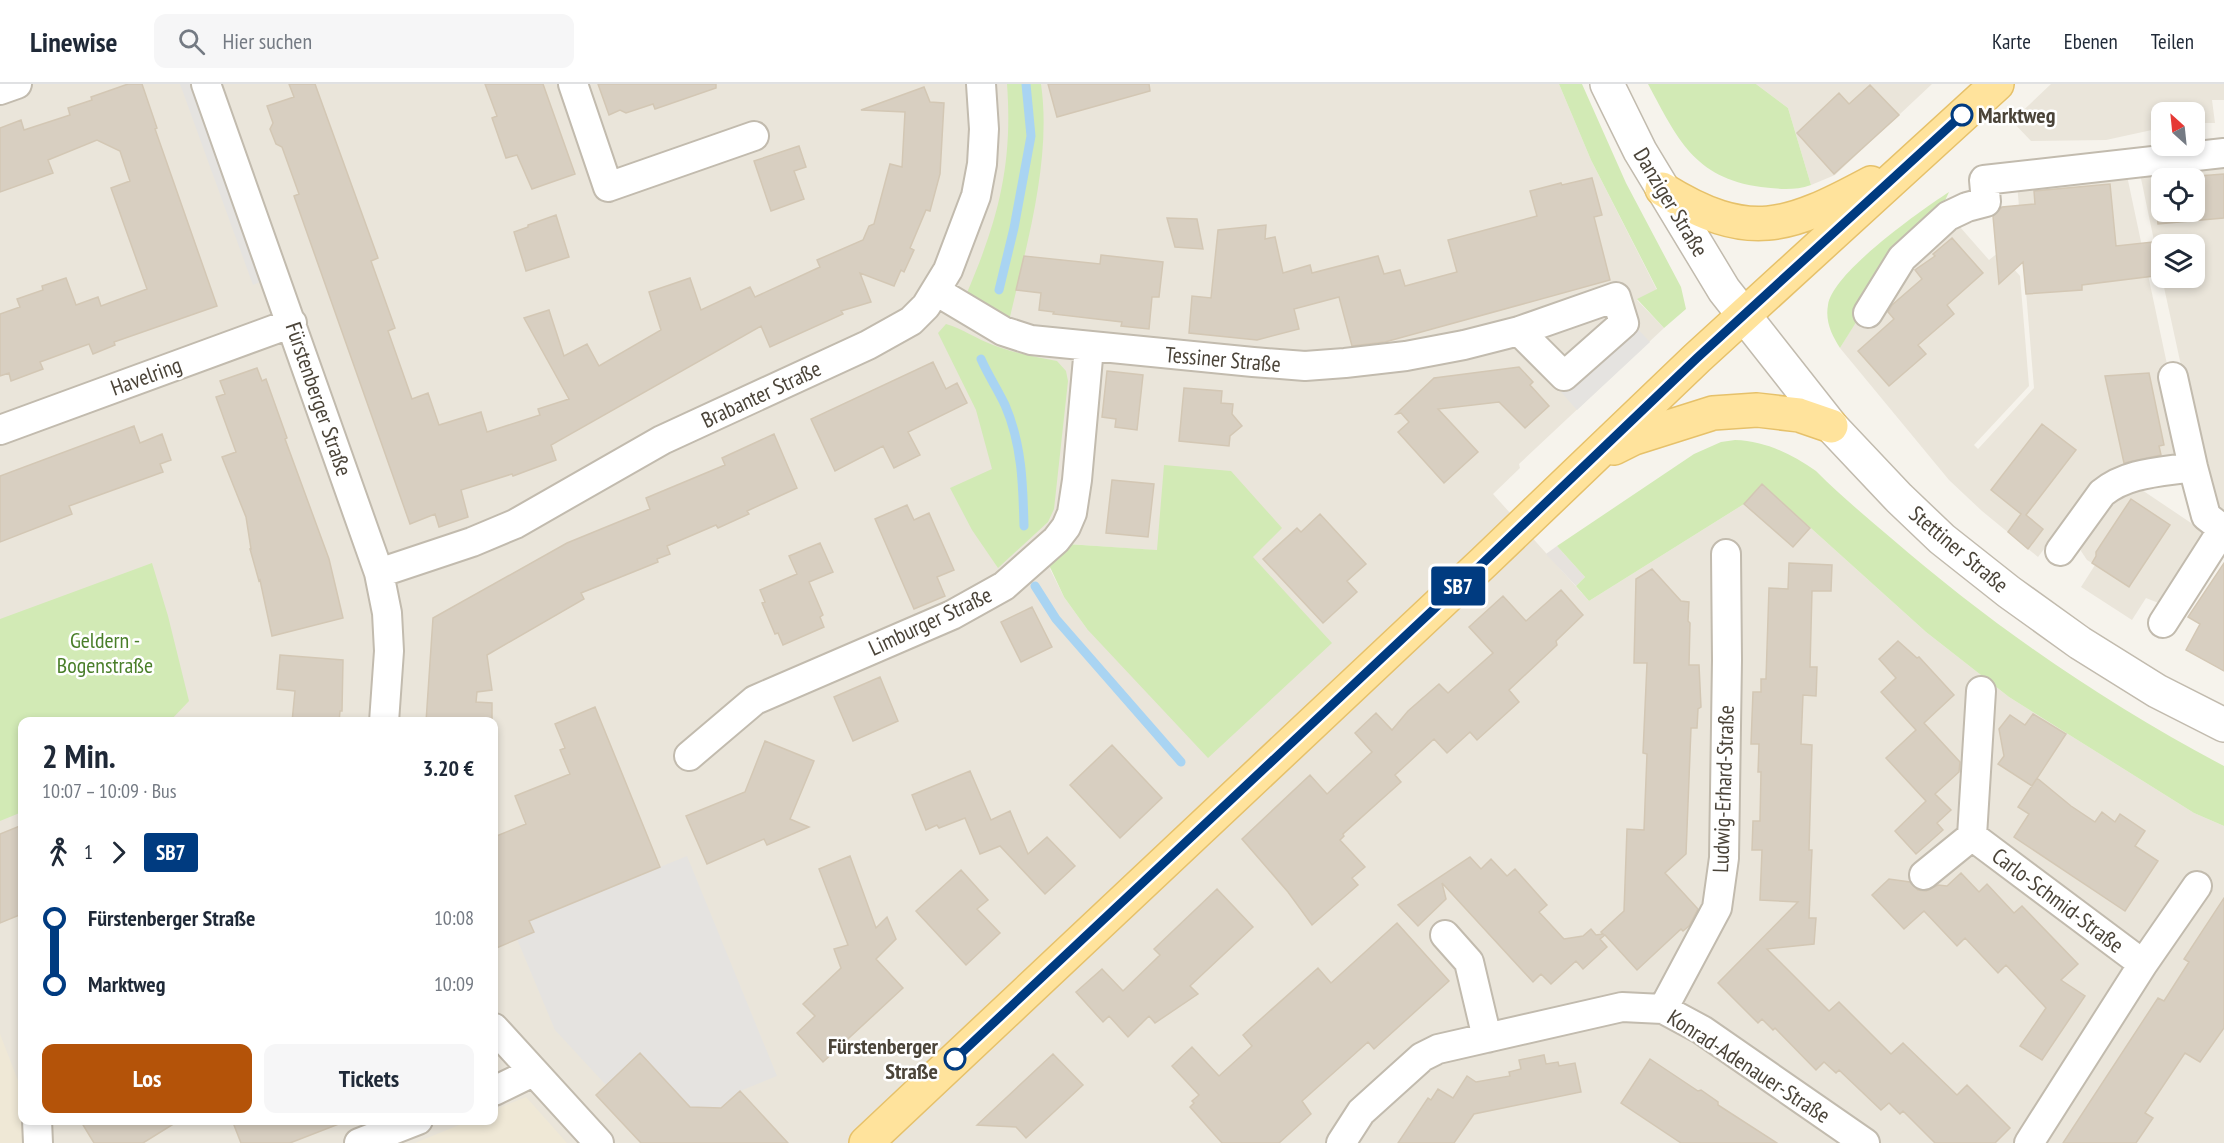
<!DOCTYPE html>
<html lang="de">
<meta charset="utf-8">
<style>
:root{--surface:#fff;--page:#f6f6f7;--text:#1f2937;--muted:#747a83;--line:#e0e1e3;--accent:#b45309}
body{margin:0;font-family:"PT Sans Narrow",sans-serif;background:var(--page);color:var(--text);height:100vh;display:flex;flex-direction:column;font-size:22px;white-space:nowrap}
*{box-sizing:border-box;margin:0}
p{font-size:20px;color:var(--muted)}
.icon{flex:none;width:33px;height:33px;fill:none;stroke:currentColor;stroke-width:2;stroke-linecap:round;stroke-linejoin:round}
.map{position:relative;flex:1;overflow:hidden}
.details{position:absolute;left:18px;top:633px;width:480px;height:408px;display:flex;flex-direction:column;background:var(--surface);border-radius:12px;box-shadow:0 3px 9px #0003}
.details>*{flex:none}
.badge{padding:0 12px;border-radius:4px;font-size:21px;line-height:39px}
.needle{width:39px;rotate:333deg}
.tools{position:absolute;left:2151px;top:18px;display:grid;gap:12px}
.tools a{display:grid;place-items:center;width:54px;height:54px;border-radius:12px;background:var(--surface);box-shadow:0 3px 9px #0003;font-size:30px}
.map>.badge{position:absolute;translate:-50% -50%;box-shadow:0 0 0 3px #fff}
.legs{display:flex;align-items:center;gap:9px;height:66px;padding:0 24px;font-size:20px}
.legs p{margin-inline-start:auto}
.headline{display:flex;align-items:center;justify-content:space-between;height:102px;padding:0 24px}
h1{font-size:33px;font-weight:700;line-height:45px}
.action{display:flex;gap:12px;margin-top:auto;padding:12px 24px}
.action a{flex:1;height:69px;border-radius:12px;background:var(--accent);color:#fff;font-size:24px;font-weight:700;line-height:69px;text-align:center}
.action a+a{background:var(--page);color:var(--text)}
ul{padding:0 24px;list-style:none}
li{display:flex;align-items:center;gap:21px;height:66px;font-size:22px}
li i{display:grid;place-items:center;width:9px;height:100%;margin:0 8px;background:currentColor}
li i::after{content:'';width:15px;height:15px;margin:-8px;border:4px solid;border-radius:50%;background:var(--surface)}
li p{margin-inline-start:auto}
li:first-child i{background:linear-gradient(#0000 50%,currentColor 0)}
li:last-child i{background:linear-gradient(currentColor 50%,#0000 0)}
header{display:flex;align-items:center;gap:36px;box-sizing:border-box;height:84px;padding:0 30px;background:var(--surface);border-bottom:2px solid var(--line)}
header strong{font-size:28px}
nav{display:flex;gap:33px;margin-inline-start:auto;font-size:21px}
.search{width:420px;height:54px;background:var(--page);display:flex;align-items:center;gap:15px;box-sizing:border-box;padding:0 21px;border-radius:12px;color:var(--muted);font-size:22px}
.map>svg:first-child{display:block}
.residential{fill:#eae5da;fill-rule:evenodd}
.industrial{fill:#e6e2dd}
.education{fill:#efe8d6}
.green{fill:#d2eab5}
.parking{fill:#e5e3e0}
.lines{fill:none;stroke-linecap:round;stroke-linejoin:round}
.stream{stroke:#a9d4f2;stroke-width:9}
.building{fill:#d8cfc1;stroke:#d3c7b4;stroke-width:1.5}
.minor-casing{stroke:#c2bbae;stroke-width:32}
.tertiary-casing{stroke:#c2bbae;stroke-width:36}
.primary-casing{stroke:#e6c16a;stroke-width:36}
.minor{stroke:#fff;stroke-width:28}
.tertiary{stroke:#fff;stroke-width:33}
.primary{stroke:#ffe39c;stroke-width:33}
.line-1-casing{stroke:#fff;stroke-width:14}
.line-1{stroke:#003b80;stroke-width:9}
.stop-1-dot{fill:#fff;stroke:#003b80;stroke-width:3}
.labels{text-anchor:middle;stroke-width:5;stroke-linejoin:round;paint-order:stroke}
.stop-label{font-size:22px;font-weight:bold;fill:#4b4439;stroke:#fff;text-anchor:start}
.street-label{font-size:22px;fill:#4b4439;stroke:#fff}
.park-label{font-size:22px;fill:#4a7f2a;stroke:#fff}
</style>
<header>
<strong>Linewise</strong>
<div class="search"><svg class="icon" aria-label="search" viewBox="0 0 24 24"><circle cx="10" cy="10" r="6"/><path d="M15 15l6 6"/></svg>Hier suchen</div>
<nav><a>Karte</a><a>Ebenen</a><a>Teilen</a></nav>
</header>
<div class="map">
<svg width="2224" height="1059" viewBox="0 0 2224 1059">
<rect width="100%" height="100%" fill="#f6f3ec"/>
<path class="residential" d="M0 0H1559L1591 76 1657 206 1637 216 1664 244 1519 380 1520 384 1493 410 1589 517 1744 420 1762 400 1926 548 2009 613 2194 729 2224 742V1059H0ZM1068 460 1252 473 1331 559 1087 545 1064 513 1050 485ZM22 638H494V1036H22Z
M1756 0H1932L1835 91 1811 101 1788 24Z
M2051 0H2224V16H2212L2215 39H2195L2194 28H2162L2161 44 2106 56 2031 57 2012 37Z
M2224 77V430L2213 420 2208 406 2162 194H2194V160H2162L2161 190 2139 85ZM2162 94H2194V128H2162Z
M2126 87 2168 285 2176 370 2167 376 2093 401 2038 473 1982 427 1949 396 1840 264 1860 231 1906 178 1953 135 1989 176 1999 168 2020 192 2029 302 1974 361 1978 365 2034 304 2017 99Z
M2139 404 2200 445 2206 453 2161 520 2146 514 2132 536 2081 503 2095 481 2087 476 2081 467 2083 457 2121 407Z"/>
<path class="industrial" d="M1557 462 1585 493 1576 502 1546 470Z"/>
<path class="education" d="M0 950 22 1007V1036L28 1037 31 1059H0Z
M526 1013 567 1059H415L469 1037 494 1036V1026Z"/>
<path class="green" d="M1007 0H1041C1052 76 1026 163 1009 237L966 211C998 137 1013 81 1007 0Z
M1559 0H1582L1626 99 1681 203 1686 225 1664 244 1637 215 1657 205 1591 76Z
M1648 0H1756L1788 24 1811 101C1794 107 1778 105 1761 103 1694 94 1677 54 1648 0Z
M1949 108 1936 136 1898 171 1840 264C1832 251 1825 238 1828 221 1833 188 1920 127 1949 108Z
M946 240C963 245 977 255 993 261 1014 269 1035 273 1057 277L1066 287 1068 297 1054 425 1048 438 998 484 972 446 950 404 992 385 976 326 938 249Z
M1735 356C1766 357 1791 370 1816 387 1840 411 1865 432 1891 454 1993 542 2104 619 2224 682V742L2194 729 2009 613 1926 548 1762 400 1744 420 1589 517 1576 502 1585 493 1557 462 1694 370 1721 358Z
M1164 381 1231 387 1282 444 1253 473 1332 559 1208 674 1087 545 1064 513 1049 481 1067 460 1157 466Z
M152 479 168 532 189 617 170 637 22 638V728L0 737V535Z"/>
<path class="parking" d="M180 0H203L272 193 253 201Z
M1634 241 1650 258 1577 326 1561 308Z
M687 772 777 992 740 1007 716 1029 695 1028 641 970 606 1001 555 946 517 855 534 848 529 837Z"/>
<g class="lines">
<path class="stream" d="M999 206 1014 144 1031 52 1026 0
M981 275C988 291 998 306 1005 321 1022 360 1023 401 1024 442
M1035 502 1056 535 1181 678"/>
</g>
<path class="building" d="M128 0H142L157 44 155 45 217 222 114 258 115 261 93 270 89 260 40 278 43 285 11 297 9 289 0 292V230L20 223 17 215 43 206 42 202 66 194 76 221 98 213 101 222 147 205 111 104 130 97 120 67 97 56 48 76 53 89 0 108V44L21 36 24 46 70 31 68 24 92 16 91 13Z
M289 0H315L378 174 371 177 395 244 388 247 412 315 428 309 439 341 481 328 487 348 540 331 538 325 569 315 524 234 549 226 564 272 587 260 599 282 661 246 649 208 690 194 701 226 750 203 755 213 820 183 817 176 863 156 869 142 874 140 890 80 902 83 905 28 861 26 924 3 930 18 944 19 940 90 930 127 926 126 910 164 914 166 904 188 901 186 894 202 860 189 871 218 841 227 843 230 770 263 761 242 551 361 556 376 513 392 512 390 461 406 468 433 439 443 435 430 410 440 294 112 299 110 282 63 276 60 270 45 273 39 267 22 294 13Z
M485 0H543L575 90 532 105 517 71 506 74 492 34 497 32Z
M598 0H716V4L655 25 653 20 626 29 620 26 609 31Z
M1048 0H1149L1150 7 1057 33Z
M1870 1 1899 31 1834 90 1797 49 1839 9 1849 20Z
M799 62 806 83 794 87 804 115 771 127 754 77Z
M2224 90V134L2158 140 2155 96 2162 95V128H2194V94H2172Z
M1592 94 1602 131 1594 133 1610 196 1385 258 1352 262 1339 213 1294 225 1299 245 1257 256 1189 249 1192 212 1211 214 1218 146 1266 141 1265 155 1275 153 1283 189 1310 181 1312 189 1378 172 1384 190 1400 186 1405 202 1457 188 1448 156 1537 132 1530 107 1561 99 1562 101Z
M2110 100 2116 162 2162 157V191L2082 201V206L2026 210 2023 178 1999 200 1993 132 2002 123 2035 120 2034 107Z
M556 131 569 173 526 187 514 148 528 143V141Z
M1167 134 1197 135 1203 165 1175 163Z
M1952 154 1983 189 1947 221 1954 230 1918 261 1926 270 1889 302 1858 267 1894 235 1888 228 1892 221 1922 195 1915 186 1935 172 1933 170Z
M1101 171 1163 178 1159 213H1152L1149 245 1121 242 1122 238 1053 230 1054 228 1039 226 1041 209 1016 206 1024 172 1100 180Z
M933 278 946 305 957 299 967 319 908 348 920 371 894 384 883 362 835 387 811 335Z
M1519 283 1533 298 1530 301 1549 322 1525 344 1499 318 1438 325 1478 368 1444 399 1398 348 1409 338 1401 329 1396 330 1434 294Z
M257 284 262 297 266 295 287 354 285 355 329 475 343 534 272 552 260 496 259 497 250 465H251L246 433 222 373 236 368 216 313 225 310 220 297Z
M1107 287 1143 291 1137 346 1115 343 1116 335 1102 333Z
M2149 289 2164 361 2159 362 2161 371 2124 379 2105 292Z
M1184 304 1222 307 1221 319 1233 320 1232 330 1242 342 1230 352 1229 362 1179 357Z
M2042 340 2076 366 2026 431 2043 445 2028 465 2008 448 2021 430 1991 406Z
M134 342 140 359 162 350 171 376 160 380 163 388 69 422 72 430 0 458V392Z
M774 350 797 404 747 427 749 430 718 444 716 441 667 462 670 470 657 475 658 478 581 509 584 515 487 571 492 606 477 608 476 618 492 619V638H426L433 534 567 459 650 425 646 414 725 381 722 374Z
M1112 396 1154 400 1148 453 1106 449Z
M1762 400 1810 444 1793 463 1744 420Z
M2131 415 2170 441 2129 503 2092 479 2096 472V468Z
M907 421 914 436 929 429 954 486 937 493 945 512 914 525 875 435Z
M1320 430 1366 480 1347 497 1357 508 1323 539 1263 475 1297 444 1301 448Z
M820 459 833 488 809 498 823 531 820 533 824 543 783 561 778 549 775 550 762 519 765 518 760 506 797 490 789 472Z
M1789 479 1832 481 1831 507H1812L1810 583H1817L1816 612 1803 611 1801 660 1812 661 1809 766H1812L1809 834H1816L1814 860 1767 865 1829 927 1839 918 1891 970 1903 959 1957 1011 1967 1001 2010 1044 1995 1059H1935L1903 1027 1900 1030 1889 1019 1881 1026 1839 986 1836 989 1824 978 1816 986 1775 944 1773 946 1762 935 1758 939 1718 899 1798 818 1760 816 1762 766H1752L1753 737H1760L1761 688H1758L1759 660H1751L1753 608H1761V595H1766L1769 504 1788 505Z
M2224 479V587L2186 566 2200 540 2188 533Z
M1652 485 1681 517 1689 518 1688 537 1690 539 1689 581H1699L1701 623 1698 625 1697 644H1691L1686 770 1665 789 1698 825 1689 842 1683 847 1681 845 1637 886 1605 851 1600 855 1607 863 1583 885 1576 877 1551 900 1541 890 1533 898 1442 799 1446 815 1418 842 1398 821 1470 773 1481 785 1491 775 1507 792 1515 785 1547 821 1539 828 1564 855 1583 852 1591 845 1596 851 1603 850 1601 848 1624 827 1627 745 1644 746 1645 720 1647 670 1643 669 1647 579H1634L1636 495Z
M1561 506 1583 531 1556 557 1557 561 1509 606 1519 618 1477 656 1470 648 1447 669 1434 655 1395 691 1401 698 1343 750 1344 752 1340 756 1365 783 1352 794 1358 801 1312 841 1288 808 1242 755 1310 691 1327 710 1372 668 1355 649 1376 629 1392 646 1408 627 1439 600 1448 609 1493 569 1469 543 1503 512 1526 537Z
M1032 523 1052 563 1021 578 1001 538Z
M1898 557 1917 574 1919 573 1954 611 1924 639 1960 678 1959 688 1935 710 1951 726 1937 739 1943 746 1916 770 1895 747 1926 717 1886 674 1916 646 1881 608 1896 594 1879 575Z
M280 571 343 576 342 627H340L339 638H292L295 607 277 605Z
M880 593 898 637 853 657 834 613Z
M595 623 660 783 529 837 534 848 494 865V753L526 740 515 712 570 690 560 666 565 664 555 640Z
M2033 630 2066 650 2032 702 1998 680 2004 672 1999 645 2010 631 2025 641Z
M765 657 814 677 790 735 809 743 767 761 764 755 707 780 686 732 745 708Z
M1112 661 1162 714 1120 754 1070 701Z
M970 687 991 736 1010 727 1028 770 1047 753 1075 782 1045 810 1000 762 980 770 965 734 939 744 937 741 926 746 912 711Z
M2037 694 2071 722 2095 738 2102 728 2115 738 2120 730 2145 747 2135 762 2158 777 2125 827 2014 753 2029 730 2018 723Z
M22 741V830L0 839V750Z
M850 772 876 844 887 833 896 855 876 875 903 904 823 978 797 949 815 932 803 920 841 884 834 865 848 861 819 785Z
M961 786 988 816 977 825 1000 849 966 881 916 827Z
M1961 789 1979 808 1987 800 2014 829 2022 822 2078 880 2061 896 2085 912 2042 976 2020 962 2046 924 2006 881 1998 889 1965 854 1957 862 1924 827 1904 845 1872 811 1889 795 1910 798 1918 806 1926 807 1938 801 1947 802Z
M1217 805 1253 843 1190 902 1198 910 1155 939 1149 932 1128 953 1109 932 1103 938 1076 908 1102 885 1123 907 1160 871 1154 865Z
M2224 814V944L2200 978 2185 969 2145 1029 2153 1034 2136 1059H2063L2158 914 2164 917 2189 878 2184 875Z
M1397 839 1449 897 1374 965 1368 958 1302 1017 1311 1030 1279 1059H1222L1190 1023 1194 1019 1192 1017 1199 1011 1172 982 1192 963 1219 992 1252 962 1243 951 1318 884 1331 899Z
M640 969 690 1023 721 1024 740 1007 788 1059H641L596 1011Z
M1053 970 1083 1001 1026 1054 1016 1043 977 1041Z
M1544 971 1546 980 1558 978 1559 982 1575 979 1581 1008 1474 1030 1454 1059H1398L1428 1014 1431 1016 1438 1005 1453 1014 1467 992 1476 998 1510 992 1509 988 1521 985 1519 976Z
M1650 975 1698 1007 1701 1006 1718 1018V1021L1777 1059H1681L1621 1019Z
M80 1036H180L143 1059H94Z
M232 1036H344V1038L290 1059H241Z"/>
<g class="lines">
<g class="minor-casing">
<path id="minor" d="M206 0 379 489 387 529 389 567 384 638
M573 0 608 103 754 52
M0 6 17 0
M936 207 1003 247 1031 256 1253 278 1305 282 1345 279 1406 272 1464 261 1519 247 1616 213 1624 239 1564 292 1519 247
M1868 229 1902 174 1948 132 1967 123 1986 118 1984 96 2224 69
M2173 293 2193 383 2206 432 2224 446
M0 346 292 239
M2060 467 2102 409C2127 388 2162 388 2193 383
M379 489 472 458 515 440 662 356 868 261 911 237 926 222 948 186 976 112 982 80 984 45 981 0
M2163 539 2223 445
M1981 607 1972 752 2143 880
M689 672 755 616 952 531 1004 502 1056 456 1066 443 1072 429 1077 396 1089 263
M1924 791 1972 752
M1445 851 1469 878 1487 954
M1663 925 1717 824 1724 774 1727 576 1726 470
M494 944 599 1059
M494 1007 533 988
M37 1036 38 1059
M359 1059 418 1036
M1341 1059 1361 1028 1422 973 1438 965 1622 923 1663 925 1702 946 1865 1059
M2029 1059 2143 880 2197 802"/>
</g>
<g class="tertiary-casing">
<path id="tertiary" d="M1607 0 1640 67 1724 206 1831 342 1899 414 1942 455 2009 508 2080 559 2157 607 2224 641"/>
</g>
<g class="primary-casing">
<path id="primary" d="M1662 105C1749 159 1787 144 1871 99
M1614 364 1634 354 1713 329 1757 326 1799 331 1831 342
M866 1059 1484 478 1697 274 1997 0"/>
</g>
<use href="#minor" class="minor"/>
<use href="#tertiary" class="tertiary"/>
<use href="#primary" class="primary"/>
</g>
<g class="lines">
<g class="line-1-casing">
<path id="line-1" d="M955 975 1484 478 1697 274 1962 31"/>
</g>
<use href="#line-1" class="line-1"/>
</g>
<g class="stop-1-dot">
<circle cx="1962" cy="31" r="10"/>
<circle cx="955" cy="975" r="10"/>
</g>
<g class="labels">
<g class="stop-label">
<text x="1978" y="39">Marktweg</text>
<text x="938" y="970" text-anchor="end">Fürstenberger<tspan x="938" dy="25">Straße</tspan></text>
</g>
<g class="street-label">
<text transform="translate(1671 118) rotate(59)" y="8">Danziger Straße</text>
<text transform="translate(1223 275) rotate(5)" y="8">Tessiner Straße</text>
<text transform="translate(146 292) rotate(-20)" y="8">Havelring</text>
<text transform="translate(761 310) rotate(-25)" y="8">Brabanter Straße</text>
<text transform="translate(319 315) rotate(71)" y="8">Fürstenberger Straße</text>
<text transform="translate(1959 465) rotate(40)" y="8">Stettiner Straße</text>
<text transform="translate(930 537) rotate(-25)" y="8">Limburger Straße</text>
<text transform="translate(1723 705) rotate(-88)" y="8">Ludwig-Erhard-Straße</text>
<text transform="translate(2058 816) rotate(37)" y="8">Carlo-Schmid-Straße</text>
<text transform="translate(1749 982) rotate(33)" y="8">Konrad-Adenauer-Straße</text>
</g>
<g class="park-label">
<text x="105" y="564">Geldern -<tspan x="105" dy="25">Bogenstraße</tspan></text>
</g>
</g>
</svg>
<div class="tools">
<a><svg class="needle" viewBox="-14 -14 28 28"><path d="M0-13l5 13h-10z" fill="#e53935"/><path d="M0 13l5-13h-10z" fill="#747a83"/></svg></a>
<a><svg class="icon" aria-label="locate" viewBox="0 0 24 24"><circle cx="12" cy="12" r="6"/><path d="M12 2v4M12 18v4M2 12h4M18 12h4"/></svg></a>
<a><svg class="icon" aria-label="layers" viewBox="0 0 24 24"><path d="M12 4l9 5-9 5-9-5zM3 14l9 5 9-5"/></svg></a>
</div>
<b class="badge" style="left:1458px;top:502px;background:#003b80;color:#fff">SB7</b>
<section class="details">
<div class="headline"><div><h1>2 Min.</h1><p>10:07 – 10:09 · Bus</p></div><b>3.20 €</b></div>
<div class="legs"><svg class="icon" aria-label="walk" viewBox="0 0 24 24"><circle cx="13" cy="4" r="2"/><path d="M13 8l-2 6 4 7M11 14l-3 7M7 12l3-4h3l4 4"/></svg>1<svg class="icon" aria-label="forward" viewBox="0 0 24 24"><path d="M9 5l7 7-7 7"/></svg><b class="badge" style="background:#003b80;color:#fff">SB7</b></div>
<ul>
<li><i style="color:#003b80"></i><b>Fürstenberger Straße</b><p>10:08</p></li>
<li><i style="color:#003b80"></i><b>Marktweg</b><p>10:09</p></li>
</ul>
<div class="action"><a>Los</a><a>Tickets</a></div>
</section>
</div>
